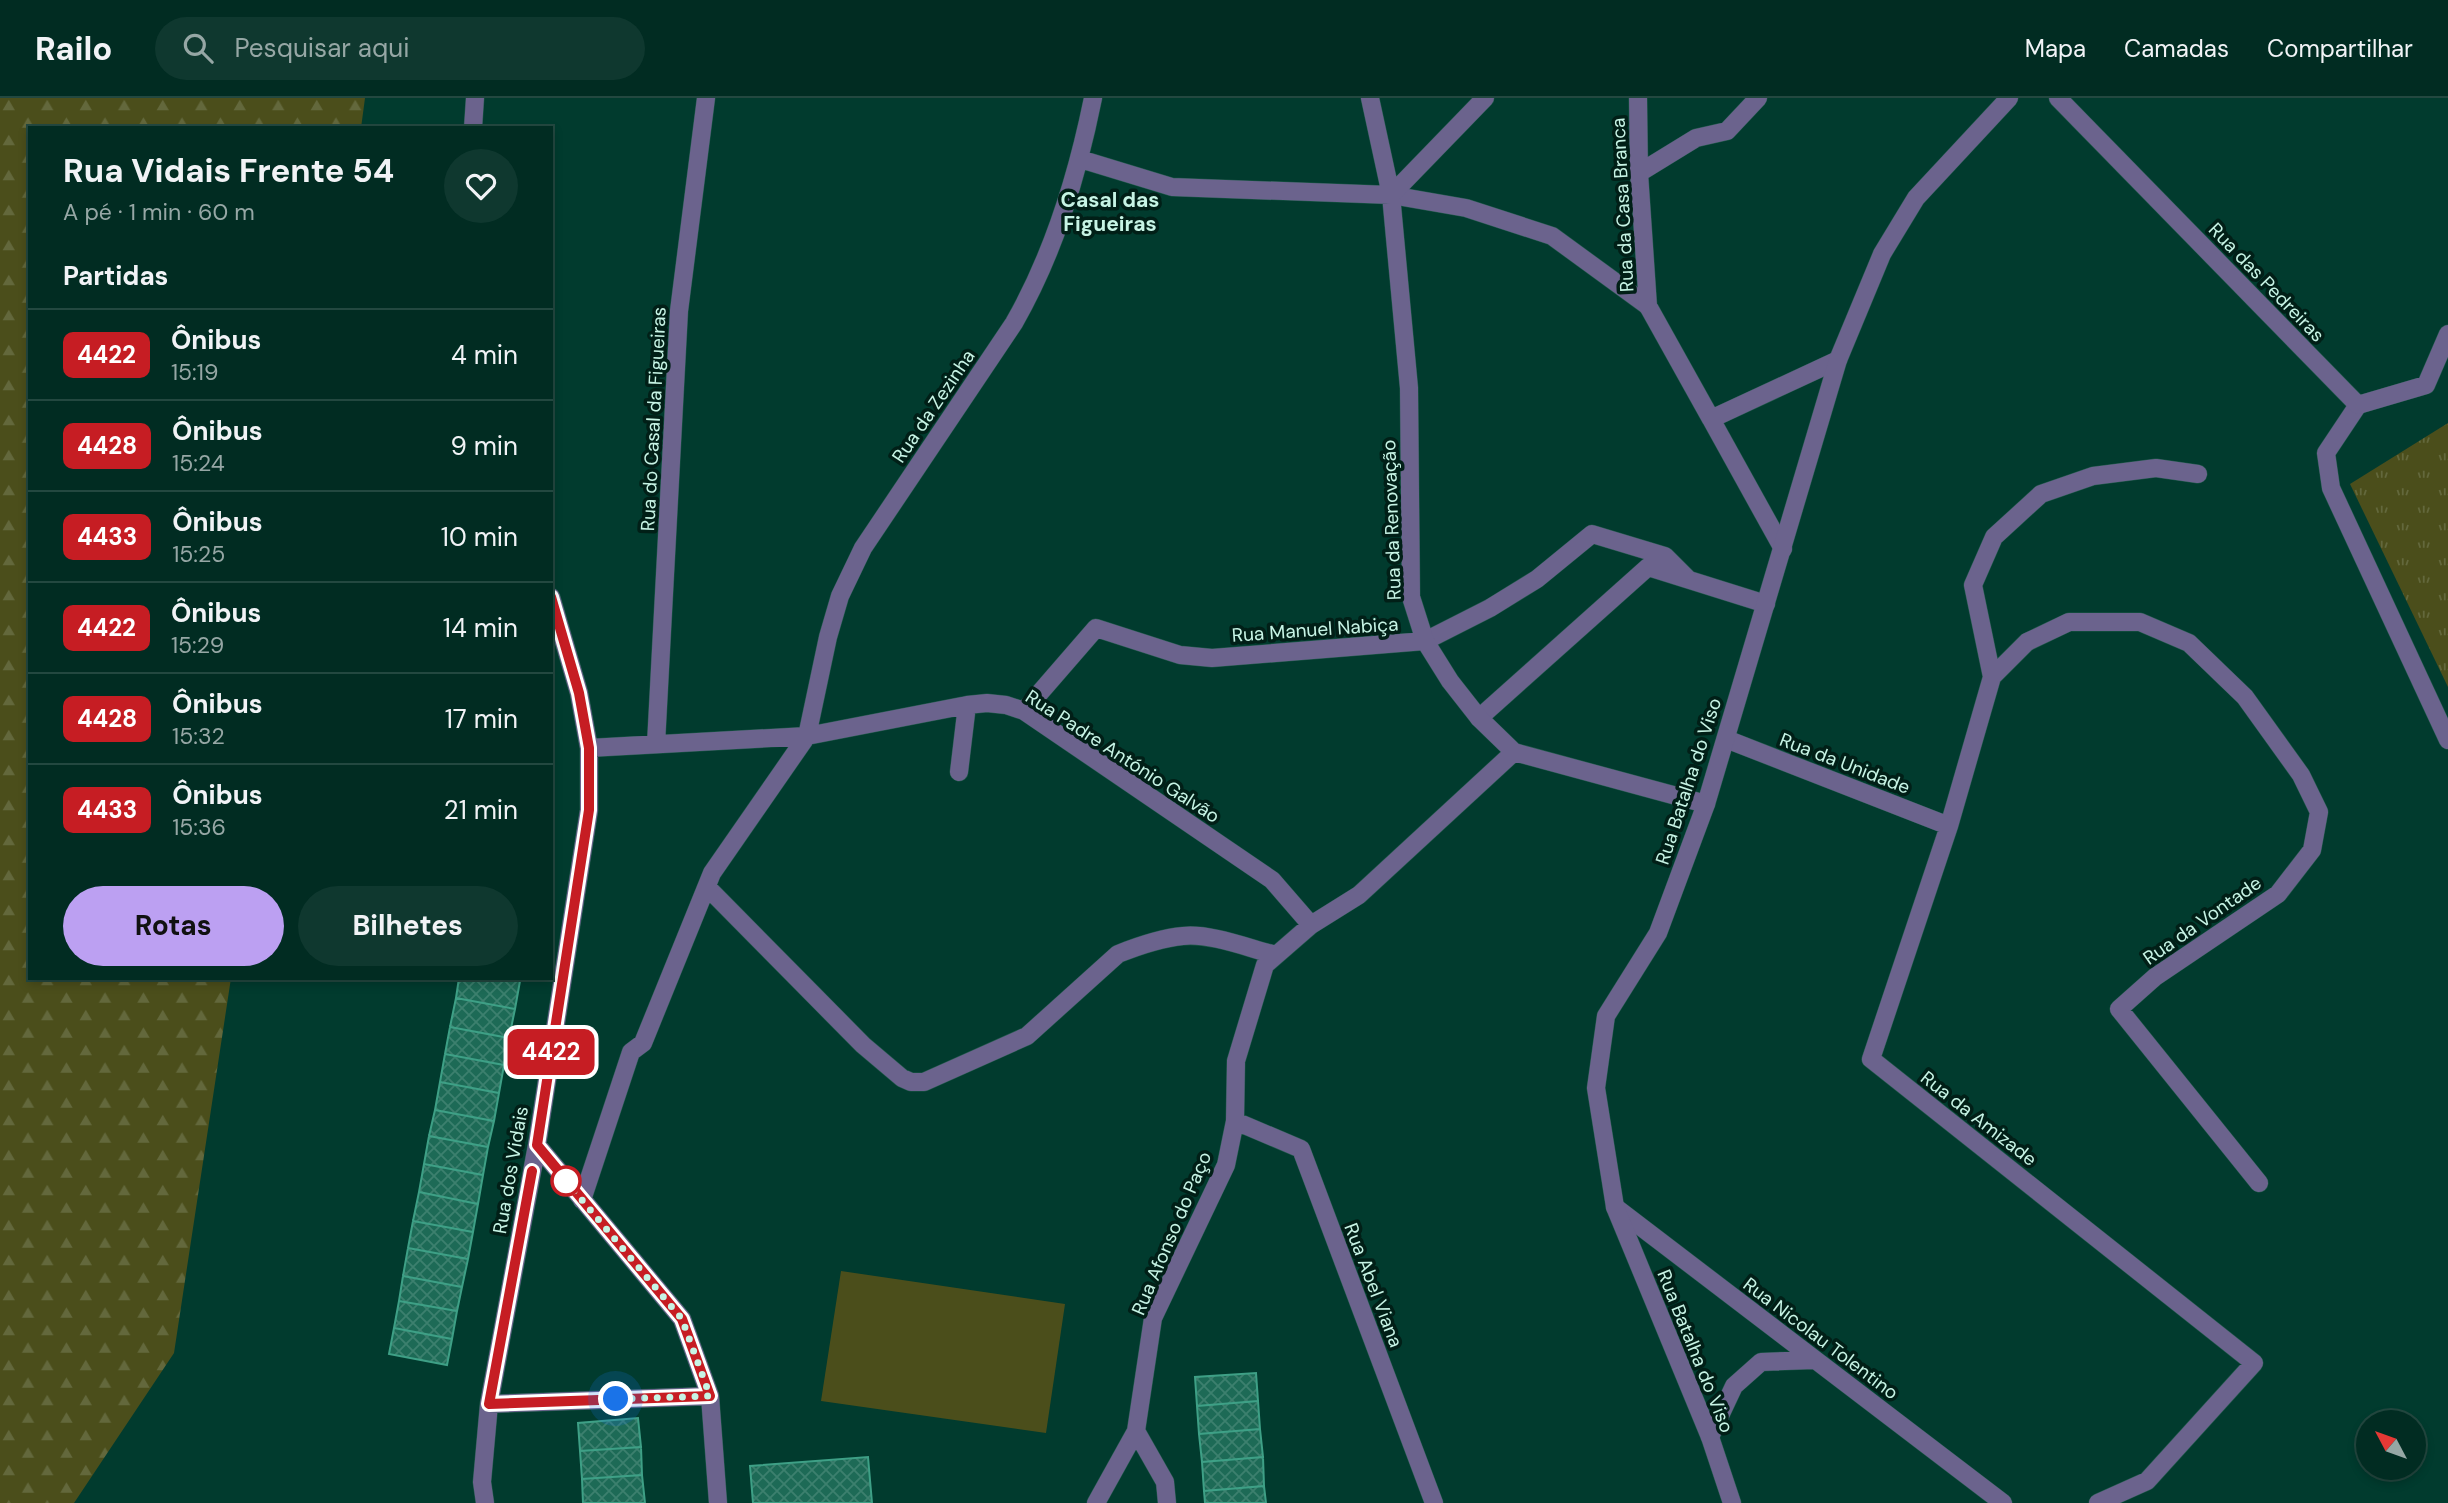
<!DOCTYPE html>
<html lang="pt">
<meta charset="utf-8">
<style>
:root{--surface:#012c22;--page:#0f382f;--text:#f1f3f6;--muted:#96a7a5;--line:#234840;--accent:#bca0f2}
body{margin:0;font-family:"DM Sans",sans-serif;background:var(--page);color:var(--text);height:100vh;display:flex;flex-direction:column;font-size:26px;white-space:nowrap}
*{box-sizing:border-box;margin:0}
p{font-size:23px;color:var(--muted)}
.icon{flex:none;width:38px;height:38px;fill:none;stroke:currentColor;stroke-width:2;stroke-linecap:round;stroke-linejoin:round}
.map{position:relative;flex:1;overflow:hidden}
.drawer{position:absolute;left:28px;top:28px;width:525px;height:854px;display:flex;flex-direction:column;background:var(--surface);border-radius:0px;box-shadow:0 4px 10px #0003,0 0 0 2px var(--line)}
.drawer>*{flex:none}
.badge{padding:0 14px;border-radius:10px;font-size:24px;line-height:46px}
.needle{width:46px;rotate:311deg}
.fabs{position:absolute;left:2356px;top:1312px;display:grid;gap:14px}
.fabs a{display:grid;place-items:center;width:70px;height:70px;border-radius:50%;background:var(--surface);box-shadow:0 4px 10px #0003,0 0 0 2px var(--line);font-size:35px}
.you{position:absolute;width:35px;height:35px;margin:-18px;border:5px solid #fff;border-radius:50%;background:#1a73e8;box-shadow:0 0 0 10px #1a73e833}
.map>.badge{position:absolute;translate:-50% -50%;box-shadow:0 0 0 4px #fff}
h2{padding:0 35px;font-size:26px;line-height:63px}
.round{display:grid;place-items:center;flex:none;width:74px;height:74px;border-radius:37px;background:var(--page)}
.overview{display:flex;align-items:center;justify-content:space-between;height:119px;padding:0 35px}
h1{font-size:33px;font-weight:700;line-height:52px}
.action{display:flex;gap:14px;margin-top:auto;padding:14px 35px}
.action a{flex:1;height:80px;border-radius:42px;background:var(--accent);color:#111;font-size:28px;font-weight:700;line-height:80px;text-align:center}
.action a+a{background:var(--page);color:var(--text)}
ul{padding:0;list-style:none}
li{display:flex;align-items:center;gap:21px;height:91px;padding:0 35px;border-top:2px solid var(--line)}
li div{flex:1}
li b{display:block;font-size:26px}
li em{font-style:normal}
li .badge{min-width:77px;font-weight:700;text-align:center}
header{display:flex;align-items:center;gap:42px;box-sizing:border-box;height:98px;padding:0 35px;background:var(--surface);border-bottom:2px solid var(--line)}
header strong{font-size:33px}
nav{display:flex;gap:38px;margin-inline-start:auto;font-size:24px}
.search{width:490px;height:63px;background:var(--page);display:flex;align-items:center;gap:18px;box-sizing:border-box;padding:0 24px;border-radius:38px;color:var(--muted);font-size:26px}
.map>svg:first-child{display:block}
.grass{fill:url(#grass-tufts)}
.forest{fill:url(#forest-firs)}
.green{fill:#4b4e1b}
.building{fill:url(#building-cross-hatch);stroke:#3ea086;stroke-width:2}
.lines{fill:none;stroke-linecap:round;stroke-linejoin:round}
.service-casing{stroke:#21594b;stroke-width:19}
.pedestrian-casing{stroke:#21594b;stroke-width:19}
.minor-casing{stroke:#21594b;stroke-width:19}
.tertiary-casing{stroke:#21594b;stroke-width:19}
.service{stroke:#6b638d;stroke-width:18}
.pedestrian{stroke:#6b638d;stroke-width:18}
.minor{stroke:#6b638d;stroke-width:18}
.tertiary{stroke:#6b638d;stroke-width:18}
.line-casing{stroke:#fff;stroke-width:16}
.line{stroke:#c61d23;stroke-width:10}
.walk{stroke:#c7f4e5;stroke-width:7;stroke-dasharray:0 12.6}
.stop-dot{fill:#fff;stroke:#c61d23;stroke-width:3.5}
.labels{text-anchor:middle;stroke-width:7;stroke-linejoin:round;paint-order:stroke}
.street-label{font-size:19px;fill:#c7f4e5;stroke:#011f17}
.neighbourhood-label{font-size:21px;font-weight:bold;fill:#c7f4e5;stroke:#011f17}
</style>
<header>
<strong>Railo</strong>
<div class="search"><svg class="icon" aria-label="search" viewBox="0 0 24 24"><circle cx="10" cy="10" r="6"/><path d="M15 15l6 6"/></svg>Pesquisar aqui</div>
<nav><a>Mapa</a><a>Camadas</a><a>Compartilhar</a></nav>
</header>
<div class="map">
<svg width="2448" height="1405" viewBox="0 0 2448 1405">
<defs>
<pattern id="grass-tufts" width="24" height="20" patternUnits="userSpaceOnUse" patternTransform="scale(1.75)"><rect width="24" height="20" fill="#4b4e1b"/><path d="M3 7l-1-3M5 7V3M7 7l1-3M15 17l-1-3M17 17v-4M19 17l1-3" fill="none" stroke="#63683c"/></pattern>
<pattern id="forest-firs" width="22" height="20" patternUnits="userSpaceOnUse" patternTransform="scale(1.75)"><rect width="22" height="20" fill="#4b4e1b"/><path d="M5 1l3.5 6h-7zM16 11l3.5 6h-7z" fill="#63683c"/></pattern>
<pattern id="building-cross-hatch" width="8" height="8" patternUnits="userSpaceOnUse" patternTransform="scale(1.75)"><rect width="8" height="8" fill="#1d6a56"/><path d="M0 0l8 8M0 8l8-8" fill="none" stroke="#3c806e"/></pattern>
</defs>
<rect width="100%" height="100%" fill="#013b2e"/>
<path class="grass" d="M2448 325V589L2350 386Z"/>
<path class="forest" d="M0 0H365L361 30H30V880H231L174 1255 74 1405H0Z"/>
<path class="green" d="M841 1173 1065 1206 1046 1335 821 1303Z"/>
<path class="building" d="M459 880H505L520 883 515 911 456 900Z
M456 900 515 911 509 940 450 929Z
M450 929 509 940 504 967 445 956Z
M445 956 504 967 499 995 440 984Z
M440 984 499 995 494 1023 435 1012Z
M435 1012 494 1023 488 1049 429 1038Z
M429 1038 488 1049 483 1077 424 1066Z
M424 1066 483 1077 478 1106 419 1094Z
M419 1094 478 1106 473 1134 413 1123Z
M413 1123 473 1134 468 1161 408 1150Z
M408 1150 468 1161 462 1189 403 1178Z
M403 1178 462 1189 457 1213 399 1203Z
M399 1203 457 1213 452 1241 394 1230Z
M394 1230 452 1241 447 1267 389 1256Z
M1256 1275 1258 1303 1197 1308 1195 1279Z
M1258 1303 1260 1331 1199 1336 1197 1308Z
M638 1320 641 1349 580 1353 578 1325Z
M1260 1331 1263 1359 1202 1364 1199 1336Z
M641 1349 642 1377 582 1381 580 1353Z
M868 1359 872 1405H753L750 1368Z
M1263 1359 1264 1388 1204 1393 1202 1364Z
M642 1377 645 1405H583L582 1381Z
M1264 1388 1266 1405H1205L1204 1393Z"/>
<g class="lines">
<g class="service-casing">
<path id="service" d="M2358 307 2326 355 2331 390 2448 642"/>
</g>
<g class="pedestrian-casing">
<path id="pedestrian" d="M1391 97 1466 110 1552 138 1648 208
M1425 543 1490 510 1537 481 1592 436 1665 458 1688 481
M1479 620 1648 469 1766 506"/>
</g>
<g class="minor-casing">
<path id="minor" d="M1370 0 1391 97 1409 290 1411 499 1425 543 1450 583 1479 620 1514 654 1706 706
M1638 0 1639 75 1648 208 1711 321
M2058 0 2358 307 2426 287 2448 236
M473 30 475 0
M1080 61 1172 89 1391 97 1485 0
M1639 75 1696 40 1727 33 1758 0
M1783 451 1711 321 1838 262
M1992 579 1973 487 1994 439 2041 396 2093 378 2156 370 2198 376
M1024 613 1096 530 1180 557 1212 560 1425 543
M1726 641 1949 728
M656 646 679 213 706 0
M589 650 807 638 967 607 987 605 1006 607 1024 613 1272 782 1311 827
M959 674 967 607
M707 789 863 947 902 980 911 984H924L1027 938 1118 856C1138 848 1161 840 1183 838 1210 835 1248 850 1276 857
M1235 1023 1301 1051 1434 1405
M537 1047 682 1221 710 1298 718 1405
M582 1102 631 954 643 945 712 775 807 638 828 539 840 498 863 450 1014 225C1054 155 1077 79 1093 0
M1615 1109 2003 1405
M489 1306 710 1298
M1136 1333 1165 1384 1167 1405
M1710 1339 1734 1288 1761 1264 1814 1262
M485 1405 482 1384 489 1306 537 1047 589 712V650L579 595 551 499
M1096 1405 1136 1333 1153 1220 1226 1067 1235 1023 1236 963 1265 867 1311 827 1359 797 1514 654
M2098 1405 2147 1383 2254 1265 1871 961 1949 728 1992 579 2027 544 2069 524H2140L2189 545 2245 599 2301 677 2319 714 2312 752 2278 796 2155 879 2119 911 2259 1085"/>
</g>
<g class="tertiary-casing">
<path id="tertiary" d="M1732 1405 1710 1339 1615 1109 1596 990 1606 918 1658 835 1706 706 1838 262 1882 156 1916 100 2009 0"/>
</g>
<use href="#service" class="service"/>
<use href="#pedestrian" class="pedestrian"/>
<use href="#minor" class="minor"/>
<use href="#tertiary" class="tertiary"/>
</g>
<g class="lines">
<g class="line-casing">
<path id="line" d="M532 1073 489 1306 710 1298 682 1221 537 1047 589 712V650L579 595 551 499"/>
</g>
<use href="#line" class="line"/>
<path class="walk" d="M566 1083 682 1221 710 1298 616 1301"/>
</g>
<circle class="stop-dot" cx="566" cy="1083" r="14"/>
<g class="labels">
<g class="street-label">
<text transform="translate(1622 107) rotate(-93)" y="7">Rua da Casa Branca</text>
<text transform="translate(2267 184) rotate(46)" y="7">Rua das Pedreiras</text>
<text transform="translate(933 308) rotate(-56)" y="7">Rua da Zezinha</text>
<text transform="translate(653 321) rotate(-87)" y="7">Rua do Casal da Figueiras</text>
<text transform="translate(1391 422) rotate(-92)" y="7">Rua da Renovação</text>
<text transform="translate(1315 531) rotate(-4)" y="7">Rua Manuel Nabiça</text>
<text transform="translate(1123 658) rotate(33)" y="7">Rua Padre António Galvão</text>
<text transform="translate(1845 665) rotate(21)" y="7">Rua da Unidade</text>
<text transform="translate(1688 683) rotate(-72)" y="7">Rua Batalha do Viso</text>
<text transform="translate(2202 822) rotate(-35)" y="7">Rua da Vontade</text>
<text transform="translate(1979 1020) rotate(38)" y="7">Rua da Amizade</text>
<text transform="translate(510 1072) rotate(-80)" y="7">Rua dos Vidais</text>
<text transform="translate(1171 1135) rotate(-67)" y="7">Rua Afonso do Paço</text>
<text transform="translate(1374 1187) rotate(69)" y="7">Rua Abel Viana</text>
<text transform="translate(1821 1240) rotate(37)" y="7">Rua Nicolau Tolentino</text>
<text transform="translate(1696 1253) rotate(68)" y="7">Rua Batalha do Viso</text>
</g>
<g class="neighbourhood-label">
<text x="1110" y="109">Casal das<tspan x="1110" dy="24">Figueiras</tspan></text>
</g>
</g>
</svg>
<div class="fabs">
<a><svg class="needle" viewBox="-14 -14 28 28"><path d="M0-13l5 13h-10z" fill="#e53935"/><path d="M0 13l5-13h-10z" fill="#96a7a5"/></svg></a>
</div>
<div class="you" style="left:616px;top:1301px"></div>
<b class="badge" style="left:551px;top:954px;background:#c61d23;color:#fff">4422</b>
<section class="drawer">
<div class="overview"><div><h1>Rua Vidais Frente 54</h1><p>A pé · 1 min · 60 m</p></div><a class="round"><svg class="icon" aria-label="heart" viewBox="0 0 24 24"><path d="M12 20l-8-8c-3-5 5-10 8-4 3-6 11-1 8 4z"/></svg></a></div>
<h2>Partidas</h2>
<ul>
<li><span class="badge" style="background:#c61d23;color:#fff">4422</span><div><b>Ônibus</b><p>15:19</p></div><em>4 min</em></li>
<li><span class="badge" style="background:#c61d23;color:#fff">4428</span><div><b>Ônibus</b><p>15:24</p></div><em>9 min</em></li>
<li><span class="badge" style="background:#c61d23;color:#fff">4433</span><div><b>Ônibus</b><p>15:25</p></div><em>10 min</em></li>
<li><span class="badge" style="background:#c61d23;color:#fff">4422</span><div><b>Ônibus</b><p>15:29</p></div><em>14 min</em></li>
<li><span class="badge" style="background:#c61d23;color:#fff">4428</span><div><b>Ônibus</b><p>15:32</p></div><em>17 min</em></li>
<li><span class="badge" style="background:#c61d23;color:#fff">4433</span><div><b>Ônibus</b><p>15:36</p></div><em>21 min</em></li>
</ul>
<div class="action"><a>Rotas</a><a>Bilhetes</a></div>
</section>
</div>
